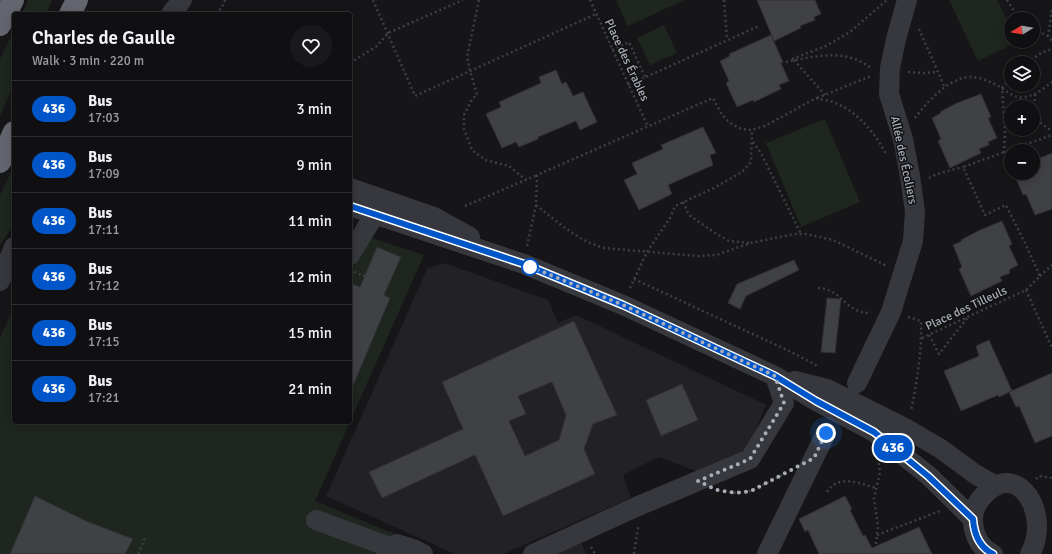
<!DOCTYPE html>
<meta charset="utf-8">
<style>
:root{--surface:#101012;--page:#19191b;--text:#f1f3f6;--muted:#9c9d9f;--line:#303032}
body{margin:0;font-family:Signika,sans-serif;background:var(--page);color:var(--text);height:100vh;display:flex;flex-direction:column;font-size:15px;white-space:nowrap}
*{box-sizing:border-box;margin:0}
p{font-size:13px;color:var(--muted)}
.icon{flex:none;width:22px;height:22px;fill:none;stroke:currentColor;stroke-width:2;stroke-linecap:round;stroke-linejoin:round}
.map{position:relative;flex:1;overflow:hidden}
.panel{position:absolute;left:12px;top:12px;width:340px;height:412px;display:flex;flex-direction:column;background:var(--surface);border-radius:4px;box-shadow:0 2px 10px #0003,0 0 0 1px var(--line)}
.panel>*{flex:none}
.badge{padding:0 8px;border-radius:13px;font-size:14px;line-height:26px}
.needle{width:26px;rotate:259deg}
.buttons{position:absolute;left:1004px;top:12px;display:grid;gap:8px}
.buttons a{display:grid;place-items:center;width:36px;height:36px;border-radius:50%;background:var(--surface);box-shadow:0 2px 10px #0003,0 0 0 1px var(--line);font-size:20px}
.you{position:absolute;width:20px;height:20px;margin:-10px;border:3px solid #fff;border-radius:50%;background:#1a73e8;box-shadow:0 0 0 6px #1a73e833}
.map>.badge{position:absolute;translate:-50% -50%;box-shadow:0 0 0 2px #fff}
.round{display:grid;place-items:center;flex:none;width:42px;height:42px;border-radius:21px;background:var(--page)}
.overview{display:flex;align-items:center;justify-content:space-between;height:68px;padding:0 20px}
h1{font-size:19px;font-weight:600;line-height:30px}
ul{padding:0;list-style:none}
li{display:flex;align-items:center;gap:12px;height:56px;padding:0 20px;border-top:1px solid var(--line)}
li div{flex:1}
li b{display:block;font-size:15px}
li em{font-style:normal}
li .badge{min-width:44px;font-weight:700;text-align:center}
.map>svg:first-child{display:block}
.built{fill:#222225}
.green{fill:#1e261f}
.building{fill:#404145;stroke:#303034;fill-rule:evenodd}
.lines{fill:none;stroke-linecap:round;stroke-linejoin:round}
.path{stroke:#3d3f44;stroke-width:2.5;stroke-dasharray:2 3;stroke-linecap:butt}
.minor{stroke:#37383d;stroke-width:20}
.highway{stroke:#63666e;stroke-width:22}
.line-casing{stroke:#fff;stroke-width:9}
.line{stroke:#0055c8;stroke-width:6}
.walk{stroke:#a8adb8;stroke-width:4;stroke-dasharray:0 7.2}
.stop-dot{fill:#fff;stroke:#0055c8;stroke-width:2}
.labels{text-anchor:middle;stroke-width:3;stroke-linejoin:round;paint-order:stroke}
.street-label{font-size:12px;fill:#a8adb8;stroke:#111113}
</style>
<div class="map">
<svg width="1052" height="554" viewBox="0 0 1052 554">
<rect width="100%" height="100%" fill="#161618"/>
<path class="built" d="M444 263 548 300 558 323 576 315 766 405 748 448 701 473 659 457 623 475 631 498 503 554H455L326 496 427 269Z
M581 542 586 554H552Z"/>
<path class="green" d="M28 0H52L46 14H22Z
M616 0H684L628 26Z
M949 0H997L1011 28V41L1017 42 978 61Z
M664 25 677 53 650 65 637 38Z
M14 30V84L0 116V59Z
M825 119 860 202 801 227 766 143Z
M14 166V224L0 245V195Z
M350 231 424 255 315 501 407 539 400 554H0V337L14 308V422H350Z"/>
<path class="building" d="M757 0H815L821 14 814 17 815 20 800 26 801 28 774 41Z
M771 35 783 62 781 63 789 81 779 85 781 89 754 102 753 100 737 107 726 83 729 81 720 61 730 56 729 54Z
M556 70 562 84 566 82 573 96 583 92 597 122 580 130 576 121 538 137V139L519 147 516 142 502 148 486 114 501 107 499 102 541 83 539 77Z
M981 94 991 117 988 118 997 138 988 142 989 145 979 149 981 153 950 168 938 141 941 139 932 118 941 113 940 112 957 103Z
M703 127 716 153 710 155 713 165 668 185 672 194 639 210 624 180 637 174 632 163 663 149 661 145Z
M1052 153V209L1035 215 1026 194 1023 195 1014 173H1033V161Z
M1002 221 1012 244 1009 246 1018 265 1009 270 1010 273 1000 277 1002 281 971 296 959 269 962 267 953 245 962 241 961 240 978 231Z
M377 247 401 257 384 295 390 298 350 393V283L360 287Z
M794 260 799 270 746 296 740 309 728 303 737 284Z
M827 298 841 299 835 353 821 352Z
M574 321 617 415 593 424 584 449 595 474 503 516 475 455 382 498 369 472 463 429 442 382ZM552 382 566 415 559 440 525 456 509 421 526 414 518 396Z
M989 340 1012 391 999 397 998 395 961 411 944 371 979 356 976 346Z
M1052 373V436L1035 443 1019 406 1016 407 1009 392Z
M682 384 698 420 661 436 646 400Z
M35 496 86 521 133 539 125 554H10Z
M845 496 852 509 850 510 863 536 865 535 872 548 919 527 932 554H819L808 530 805 532 799 519Z"/>
<g class="lines">
<path class="path" d="M373 0 415 96 596 14
M479 0 467 57 470 71 477 95 472 99 464 115V129L472 150 485 160 509 166 526 180
M590 0 648 127
M724 0 727 40
M1007 0 1019 19
M1052 10 1048 36 1052 41
M216 14 222 7 225 0
M919 29 945 88
M1033 29 1048 36
M612 50 629 42 645 77
M792 59 826 46 850 32 887 0
M794 60 825 95
M786 62C815 56 847 48 872 69
M350 63 377 46 388 33 463 0
M1027 63 1041 53 1052 49
M908 72 924 73 937 72
M628 85 759 26
M1035 94C1034 115 1033 119 1052 131
M817 98 871 76
M915 118C926 103 948 79 968 77 979 76 991 82 1000 87 1008 92 1015 99 1025 97 1035 96 1044 88 1052 82
M753 142 761 153 801 234
M1004 153 1005 132 1002 88 1011 77
M929 178 937 174 963 167
M683 202 689 215 715 233 729 241 749 243
M536 205C558 222 576 240 604 248L698 256 716 255 751 243 794 234H806L833 240 887 266
M465 206 537 175
M527 246 536 205 537 175 713 98 722 115 730 123 741 129 752 130 765 126 816 98C822 100 829 100 835 103 858 112 875 133 886 154
M354 272 382 283
M1040 276 1052 265
M634 279 787 350 818 366
M630 288 647 252 670 218 675 206 714 188 742 172 751 162 752 130
M818 288C841 288 846 314 871 313
M1026 290 1052 348
M908 317 921 321C922 351 917 381 911 411
M929 335 939 354 968 317
M922 338 1026 290 1040 276 1025 243 1006 205 985 215 963 167 1052 135
M1036 479 1039 476 1052 478
M724 491 736 493 751 491 786 473
M827 492C838 474 859 483 876 488
M877 535 940 511
M876 544 878 527 874 498 880 472 878 458
M591 547 595 554
M138 554 145 538
M634 554 638 527"/>
<path class="minor" d="M171 14 182 0
M350 188 434 217 470 237
M350 206 524 264 623 305 775 376 816 401 874 432 929 476 973 519
M350 255 375 214
M0 281 14 247
M795 381 827 389 907 429 941 449 975 474 996 486
M857 383 891 312 913 241 915 212 910 176 903 139 889 94 890 68 896 39 907 0
M316 520 392 548
M386 554 397 544 413 549 423 554
M533 554 636 507 750 459 784 403 775 376
M767 554 826 433
M993 554C980 548 974 536 973 522 972 512 977 502 984 495 1018 458 1052 515 1030 554"/>
<path class="highway" d="M70 14 77 0
M0 25 13 0
M0 162 14 132"/>
</g>
<g class="lines">
<g class="line-casing">
<path id="line" d="M350 206 524 264 623 305 775 376 816 401 874 432 928 476 973 519C974 534 979 547 993 554"/>
</g>
<use href="#line" class="line"/>
<path class="walk" d="M530 267 524 264 623 305 775 376 784 403 750 459 698 481 717 490 736 493 751 491 814 458 826 433"/>
</g>
<circle class="stop-dot" cx="530" cy="267" r="8"/>
<g class="labels">
<g class="street-label">
<text transform="translate(627 60) rotate(65)" y="4">Place des Érables</text>
<text transform="translate(904 160) rotate(78)" y="4">Allée des Écoliers</text>
<text transform="translate(966 308) rotate(-25)" y="4">Place des Tilleuls</text>
</g>
</g>
</svg>
<div class="buttons">
<a><svg class="needle" viewBox="-14 -14 28 28"><path d="M0-13l5 13h-10z" fill="#e53935"/><path d="M0 13l5-13h-10z" fill="#9c9d9f"/></svg></a>
<a><svg class="icon" aria-label="layers" viewBox="0 0 24 24"><path d="M12 4l9 5-9 5-9-5zM3 14l9 5 9-5"/></svg></a>
<a>+</a>
<a>−</a>
</div>
<div class="you" style="left:826px;top:433px"></div>
<b class="badge" style="left:893px;top:448px;background:#0055c8;color:#fff">436</b>
<section class="panel">
<div class="overview"><div><h1>Charles de Gaulle</h1><p>Walk · 3 min · 220 m</p></div><a class="round"><svg class="icon" aria-label="heart" viewBox="0 0 24 24"><path d="M12 20l-8-8c-3-5 5-10 8-4 3-6 11-1 8 4z"/></svg></a></div>
<ul>
<li><span class="badge" style="background:#0055c8;color:#fff">436</span><div><b>Bus</b><p>17:03</p></div><em>3 min</em></li>
<li><span class="badge" style="background:#0055c8;color:#fff">436</span><div><b>Bus</b><p>17:09</p></div><em>9 min</em></li>
<li><span class="badge" style="background:#0055c8;color:#fff">436</span><div><b>Bus</b><p>17:11</p></div><em>11 min</em></li>
<li><span class="badge" style="background:#0055c8;color:#fff">436</span><div><b>Bus</b><p>17:12</p></div><em>12 min</em></li>
<li><span class="badge" style="background:#0055c8;color:#fff">436</span><div><b>Bus</b><p>17:15</p></div><em>15 min</em></li>
<li><span class="badge" style="background:#0055c8;color:#fff">436</span><div><b>Bus</b><p>17:21</p></div><em>21 min</em></li>
</ul>
</section>
</div>
